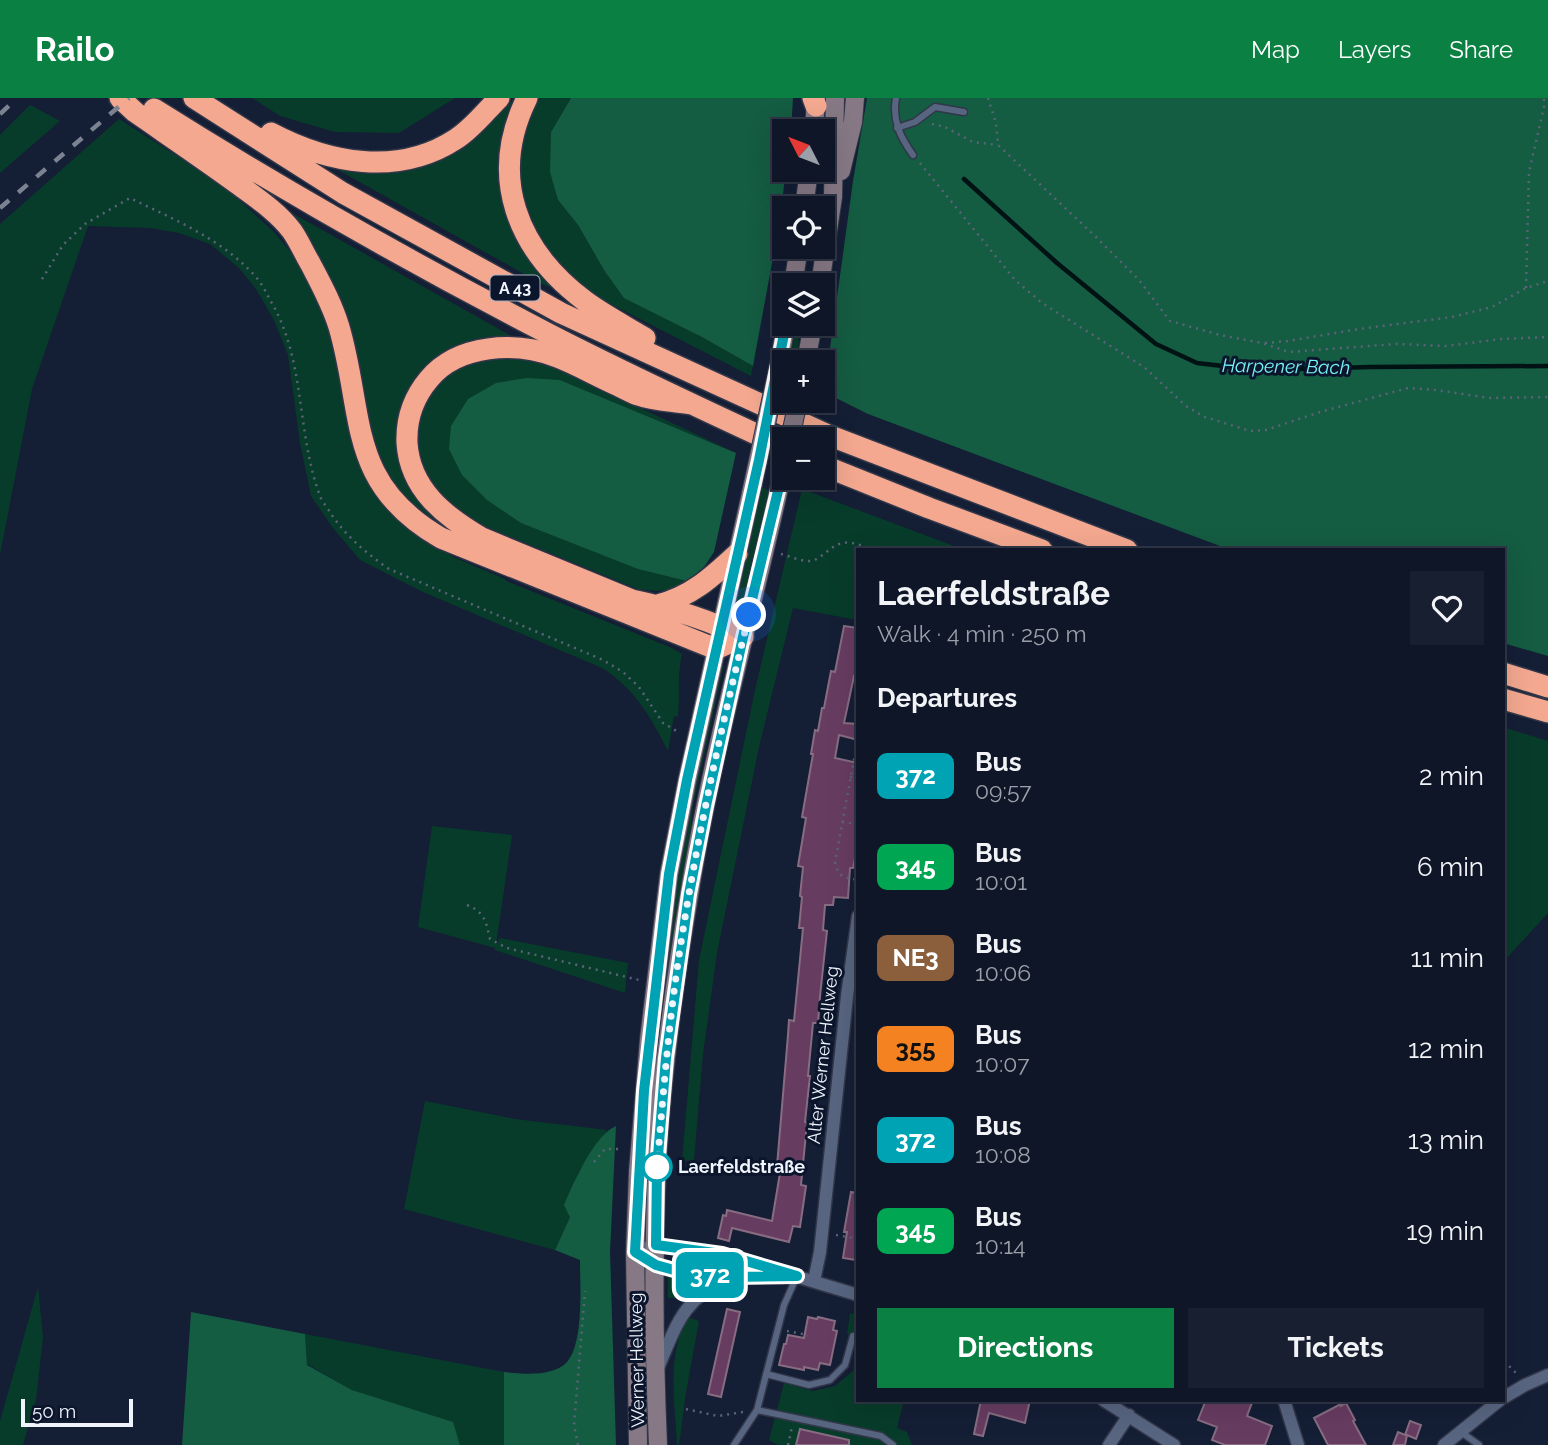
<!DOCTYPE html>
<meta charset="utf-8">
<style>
:root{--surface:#0f1628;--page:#181f30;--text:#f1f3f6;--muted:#9b9fa8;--line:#2f3545;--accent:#0b8043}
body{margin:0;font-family:Raleway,sans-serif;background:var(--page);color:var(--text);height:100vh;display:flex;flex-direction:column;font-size:26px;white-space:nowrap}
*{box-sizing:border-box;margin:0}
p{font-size:23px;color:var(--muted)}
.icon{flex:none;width:38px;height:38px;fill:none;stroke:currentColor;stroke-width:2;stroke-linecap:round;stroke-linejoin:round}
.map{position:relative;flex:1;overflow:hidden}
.drawer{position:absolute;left:856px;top:450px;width:649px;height:854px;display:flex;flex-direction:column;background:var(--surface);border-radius:0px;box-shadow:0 7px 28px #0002,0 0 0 2px var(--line)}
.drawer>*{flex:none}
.badge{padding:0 14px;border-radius:10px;font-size:24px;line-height:46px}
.needle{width:46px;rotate:312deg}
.tools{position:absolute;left:772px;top:21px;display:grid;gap:14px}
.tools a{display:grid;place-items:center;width:63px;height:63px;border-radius:0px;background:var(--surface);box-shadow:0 7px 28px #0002,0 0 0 2px var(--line);font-size:35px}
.scale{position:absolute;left:21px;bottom:18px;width:112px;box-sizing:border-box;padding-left:7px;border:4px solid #eff4fd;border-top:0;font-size:19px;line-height:24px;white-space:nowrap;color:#eff4fd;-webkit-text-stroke:5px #0b152b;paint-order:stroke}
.you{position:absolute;width:35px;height:35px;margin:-18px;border:5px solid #fff;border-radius:50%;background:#1a73e8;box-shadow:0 0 0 10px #1a73e833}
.map>.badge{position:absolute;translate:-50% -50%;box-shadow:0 0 0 4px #fff}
h2{padding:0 21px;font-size:26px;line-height:63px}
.round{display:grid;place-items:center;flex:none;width:74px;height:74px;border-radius:0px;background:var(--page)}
.headline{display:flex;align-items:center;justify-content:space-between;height:119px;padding:0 21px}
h1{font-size:33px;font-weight:700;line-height:52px}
.cta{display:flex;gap:14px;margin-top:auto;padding:14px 21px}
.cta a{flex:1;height:80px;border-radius:0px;background:var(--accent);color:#fff;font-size:28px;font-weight:700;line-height:80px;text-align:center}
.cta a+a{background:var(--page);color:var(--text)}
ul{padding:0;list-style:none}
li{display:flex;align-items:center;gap:21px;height:91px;padding:0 21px}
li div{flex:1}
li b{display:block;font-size:26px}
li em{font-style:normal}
li .badge{min-width:77px;font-weight:700;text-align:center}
header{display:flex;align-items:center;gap:42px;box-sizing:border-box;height:98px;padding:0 35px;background:var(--accent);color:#fff}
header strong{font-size:33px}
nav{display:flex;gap:38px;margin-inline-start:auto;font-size:24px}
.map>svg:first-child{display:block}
.green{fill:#083c2a}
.forest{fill:#145c42}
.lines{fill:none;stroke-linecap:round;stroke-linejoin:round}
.stream{stroke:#001213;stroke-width:4.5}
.building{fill:#673c61;stroke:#876c82;stroke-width:2}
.lane-casing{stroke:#313649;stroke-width:9}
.street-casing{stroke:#313649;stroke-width:15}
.secondary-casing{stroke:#313649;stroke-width:20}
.highway-casing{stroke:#313649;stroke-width:24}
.path{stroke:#5b6376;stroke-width:2.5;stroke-dasharray:2 5;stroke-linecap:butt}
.lane{stroke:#586581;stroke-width:6}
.street{stroke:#586581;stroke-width:12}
.secondary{stroke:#867985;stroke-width:18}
.highway{stroke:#f3a88f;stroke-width:21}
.rail{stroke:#7b8393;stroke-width:4.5;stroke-dasharray:12 12;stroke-linecap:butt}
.secondary-bridge-casing{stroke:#313649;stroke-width:20;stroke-linecap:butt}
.secondary-bridge{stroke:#867985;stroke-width:18}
.line-casing{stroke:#fff;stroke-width:16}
.line{stroke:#00a3b4;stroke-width:10}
.walk{stroke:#eff4fd;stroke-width:7;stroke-dasharray:0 12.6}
.stop-dot{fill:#fff;stroke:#00a3b4;stroke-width:3.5}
.labels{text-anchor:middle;stroke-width:6;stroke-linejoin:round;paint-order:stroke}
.shield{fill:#0b152b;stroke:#abb1be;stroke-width:2}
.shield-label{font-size:16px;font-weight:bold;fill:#eff4fd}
.street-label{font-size:18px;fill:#eff4fd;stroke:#0b152b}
.stop-label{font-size:18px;font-weight:bold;fill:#eff4fd;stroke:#0b152b;text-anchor:start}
.water-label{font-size:19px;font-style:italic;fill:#75f2f7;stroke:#0b152b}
</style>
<header>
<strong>Railo</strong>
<nav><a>Map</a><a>Layers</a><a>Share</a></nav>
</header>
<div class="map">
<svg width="1548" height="1347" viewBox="0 0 1548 1347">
<rect width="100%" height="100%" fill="#141e35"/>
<path class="green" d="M252 0H455L399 35 335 34 280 18Z
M514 0H518L511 12 500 49V87L565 195 542 186 331 68C350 70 378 75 397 74 448 69 482 37 514 0Z
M539 0H571L551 34 558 102 578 127 604 172 700 238 753 268 751 278 599 200C582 187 564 174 551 157 544 147 535 135 530 125 512 86 515 35 539 0Z
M30 7 60 23 0 75V37Z
M119 21 196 70 237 100 275 135 297 162 322 205 402 422 453 459 505 481 506 483 672 550 682 556C677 577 680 597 678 619L674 618 668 653C651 619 634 590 602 570L423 494 360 462 333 430 311 398 300 345 288 257 274 222 256 191 239 170 210 146 179 135 150 130 88 128 32 291 0 457V126Z
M276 106 513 239C503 239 491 238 481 241 432 254 394 290 397 343 398 357 399 373 406 385 414 403 431 416 446 428L412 409 393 391 375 359 359 283Z
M794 226H799L798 264H787Z
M481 259 525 260 553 269 736 355 560 282 690 488C670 493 658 494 638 491L467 421 429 389 413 345 420 308 441 278Z
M760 389 770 393 745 503 739 510 735 507Z
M802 391 962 451 858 452 857 522 793 510 759 649 717 855 703 956 694 1062 682 1063 699 862 755 592Z
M721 567H724L693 708 686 779 655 992 653 956 665 849 690 707Z
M1503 629 1548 643V815L1503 864Z
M432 728 512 737 496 847 500 840 628 865 625 895 495 852V850L418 829Z
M425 1003 515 1021 607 1032 578 1075 570 1119 555 1152 404 1111Z
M668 1179 679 1180 678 1196 675 1200H668Z
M38 1189 43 1239 36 1302 23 1347H0V1323Z
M850 1215 857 1217V1238L847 1236Z
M688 1219 699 1223 686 1294 679 1347H677C675 1305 666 1257 688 1219Z
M305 1236 504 1274V1347H460L452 1324 352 1292 307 1266Z
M857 1271 858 1302H904L897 1330 907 1334 912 1347H778L769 1342 784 1285 813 1293 835 1288 854 1272Z"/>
<path class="forest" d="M571 0H793L791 33H784V72H786L779 127 753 268 700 238 624 200 604 172 578 127 558 102 550 74 551 34Z
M867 0H1548V558L1503 545V452L1228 451 868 316 824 294 853 83Z
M526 280 560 282 736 355 714 454 704 469 687 483 638 471 521 425 487 402 462 377 449 351 451 328 468 301 496 285Z
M616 1028 610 1154 616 1347H504V1274C523 1276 553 1279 567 1264 584 1245 580 1187 580 1162L555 1152 570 1119 564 1107C573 1086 594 1037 616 1028Z
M191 1214 305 1236 307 1267 352 1292 453 1324 460 1347H182Z"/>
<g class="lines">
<path class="stream" d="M964 81 1057 165 1156 246 1197 265 1257 272 1370 269 1548 268"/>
</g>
<path class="building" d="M844 528 858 530V579L854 578 844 625 858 626V642L839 637 835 660 858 665V746L853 770H850L848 800 834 799 833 807H825L823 832 827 833 820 898 818 925H813L808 978H810L805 1024 807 1025 801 1087 806 1088 800 1129 793 1128 789 1144 732 1130 729 1143 718 1140 723 1117 726 1118 727 1112 772 1123 781 1069 777 1068 788 937 789 922 794 923 803 830H799L802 799 800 798 803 769 798 768 806 720 802 719 813 656H811L815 632 818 633 822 610H824L831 573 835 574Z
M851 1094 858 1095 856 1162 843 1160 847 1134H844Z
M727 1211 740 1214 721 1299 708 1296Z
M808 1219 817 1221 818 1219 835 1223 833 1232 837 1233 830 1267 820 1265 818 1272 804 1269V1272L779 1267 784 1246H786L788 1237 804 1240Z
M981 1302H1030L1025 1325 989 1315 983 1338 974 1336Z
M1206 1302H1253L1247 1318 1272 1328 1265 1347H1225L1212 1342 1217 1329 1198 1322Z
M1346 1305 1355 1322 1353 1323 1366 1347H1328L1314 1320 1341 1306V1308Z
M1410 1323 1421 1327 1416 1341 1407 1337 1405 1347H1393L1398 1334 1405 1337Z
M800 1331 849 1342V1347H796Z"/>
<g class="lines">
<g class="lane-casing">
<path id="lane" d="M896 0C892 22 900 39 913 57
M897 30 915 24 935 9 964 14
M766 1276 809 1287 830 1282 845 1267 853 1238
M757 1312 881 1338 893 1347
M1461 1334 1479 1347
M734 1347 757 1312 784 1207 797 1178"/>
</g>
<g class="street-casing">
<path id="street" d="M635 1154 656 1147 722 1156 858 1197
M635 1154C642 1159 650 1165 658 1168 698 1181 741 1179 783 1179
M814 1183 820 1154 847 898 858 818
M658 1270C676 1228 683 1200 728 1181
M1503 1300 1525 1287 1548 1277
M1103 1302 1174 1347
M1284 1302 1298 1347
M1109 1347 1129 1317
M1444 1347 1500 1302"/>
</g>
<g class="secondary-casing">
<path id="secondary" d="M814 33 816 0
M841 73 853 24 855 0
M804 110 809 72
M793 187 799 149
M820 187 833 99 835 0
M806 264 813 226
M779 266 786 226
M638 1347 635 1154 638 1073 649 941 669 776 687 683 753 386
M658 1347C654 1255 653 1163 657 1071 661 980 674 888 689 798 712 653 753 511 784 368"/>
</g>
<g class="highway-casing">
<path id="highway" d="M120 0 135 14C168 37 202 60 235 84 255 99 277 113 292 133 299 143 304 155 310 165 321 186 332 206 339 229 365 318 346 385 441 440L716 551 743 539
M194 0 343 95 561 215 828 337 1127 452
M527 0C488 79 517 152 585 203 604 217 625 228 645 240
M813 0 816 8
M154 11C281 91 412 165 545 234 624 275 704 312 784 349
M271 35C328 65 398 79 456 41 472 31 485 14 499 0
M691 306C674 303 654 303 638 297 632 295 625 291 619 288 598 279 578 267 557 259 516 243 458 246 429 281 413 300 406 321 407 345 410 391 444 418 482 440L632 502C670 510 708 521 743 539
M822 367 929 410 1042 452
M658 507C692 498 712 479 737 456
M1503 575 1548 589
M1503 601 1548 614"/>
</g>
<path class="path" d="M988 0 996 25 998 47 1095 138 1139 182 1170 223 1220 237 1262 245 1289 254 1396 246 1446 248 1501 241 1548 239
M932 26 945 29 973 44 998 47
M920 65 1015 182 1042 205 1144 269 1186 308 1205 319 1250 333 1266 332 1320 314 1408 290 1436 292 1489 300 1548 299
M42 181 63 147 85 126 130 100C175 122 222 141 256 179 262 186 266 194 270 202 306 261 296 334 320 398 322 404 328 410 331 416 347 439 366 455 389 471L603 562 623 574 639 589 663 625 680 635
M1526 190 1529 74 1544 9V0
M1265 245 1288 243 1359 231 1452 219 1492 209 1526 190 1548 183
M781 456C789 458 800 463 809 463 823 462 830 446 844 445 853 443 864 449 872 452
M858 640 835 764C838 780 844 779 858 782
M850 679 858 680
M842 724 858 726
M467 807C485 814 486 824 490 841L507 850 639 882
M594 1064 605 1051H622
M836 1137 858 1141
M787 1233 808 1237
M1503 1265 1509 1268 1517 1276
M686 1311 718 1318 743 1314
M578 1347 574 1327 585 1193
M788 1347 792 1329"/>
<use href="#lane" class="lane"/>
<use href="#street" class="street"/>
<use href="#secondary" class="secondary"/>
<use href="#highway" class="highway"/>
<path class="rail" d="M0 16 17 0
M0 110 129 0"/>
<g class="secondary-bridge-casing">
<path id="secondary-bridge" d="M790 341 798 303
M753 386 779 266"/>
</g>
<use href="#secondary-bridge" class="secondary-bridge"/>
</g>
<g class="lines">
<g class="line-casing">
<path id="line" d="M784 368 743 539 706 708 689 796 666 960 657 1070 656 1147 722 1156 797 1178 732 1179 685 1175 656 1167 635 1154 644 993 669 776 687 682 759 362 786 226"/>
</g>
<use href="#line" class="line"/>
<path class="walk" d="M657 1069C662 1011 667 946 675 886 692 762 719 638 749 517"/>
</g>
<circle class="stop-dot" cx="657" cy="1069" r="14"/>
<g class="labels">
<rect class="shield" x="490.5" y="177.5" width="49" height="25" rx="5"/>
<g class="shield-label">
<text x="515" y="196">A 43</text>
</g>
<g class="street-label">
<text transform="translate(823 957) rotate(-84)" y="6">Alter Werner Hellweg</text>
<text transform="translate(637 1262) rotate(-91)" y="6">Werner Hellweg</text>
</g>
<g class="stop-label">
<text x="678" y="1075">Laerfeldstraße</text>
</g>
<g class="water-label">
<text transform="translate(1286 268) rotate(1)" y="7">Harpener Bach</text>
</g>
</g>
</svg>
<div class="tools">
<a><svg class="needle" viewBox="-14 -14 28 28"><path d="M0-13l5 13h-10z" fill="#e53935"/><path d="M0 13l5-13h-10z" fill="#9b9fa8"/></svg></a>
<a><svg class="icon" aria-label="locate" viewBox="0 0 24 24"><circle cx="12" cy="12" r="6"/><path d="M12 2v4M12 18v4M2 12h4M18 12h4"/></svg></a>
<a><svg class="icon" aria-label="layers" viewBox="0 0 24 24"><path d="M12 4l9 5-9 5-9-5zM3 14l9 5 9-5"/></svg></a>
<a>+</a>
<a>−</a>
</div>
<div class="scale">50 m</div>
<div class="you" style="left:749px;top:517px"></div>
<b class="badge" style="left:710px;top:1177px;background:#00a3b4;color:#fff">372</b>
<section class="drawer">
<div class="headline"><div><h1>Laerfeldstraße</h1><p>Walk · 4 min · 250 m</p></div><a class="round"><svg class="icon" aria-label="heart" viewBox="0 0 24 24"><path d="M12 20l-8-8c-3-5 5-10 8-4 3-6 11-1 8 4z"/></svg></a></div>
<h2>Departures</h2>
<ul>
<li><span class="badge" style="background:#00a3b4;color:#fff">372</span><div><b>Bus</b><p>09:57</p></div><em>2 min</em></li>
<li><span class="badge" style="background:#00a651;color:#fff">345</span><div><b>Bus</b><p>10:01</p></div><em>6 min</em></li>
<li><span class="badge" style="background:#8b5e3c;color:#fff">NE3</span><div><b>Bus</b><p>10:06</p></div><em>11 min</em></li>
<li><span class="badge" style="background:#f58220;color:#111">355</span><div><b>Bus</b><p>10:07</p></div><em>12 min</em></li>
<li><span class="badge" style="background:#00a3b4;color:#fff">372</span><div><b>Bus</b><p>10:08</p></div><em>13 min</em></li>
<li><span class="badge" style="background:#00a651;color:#fff">345</span><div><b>Bus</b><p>10:14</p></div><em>19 min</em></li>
</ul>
<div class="cta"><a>Directions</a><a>Tickets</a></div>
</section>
</div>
